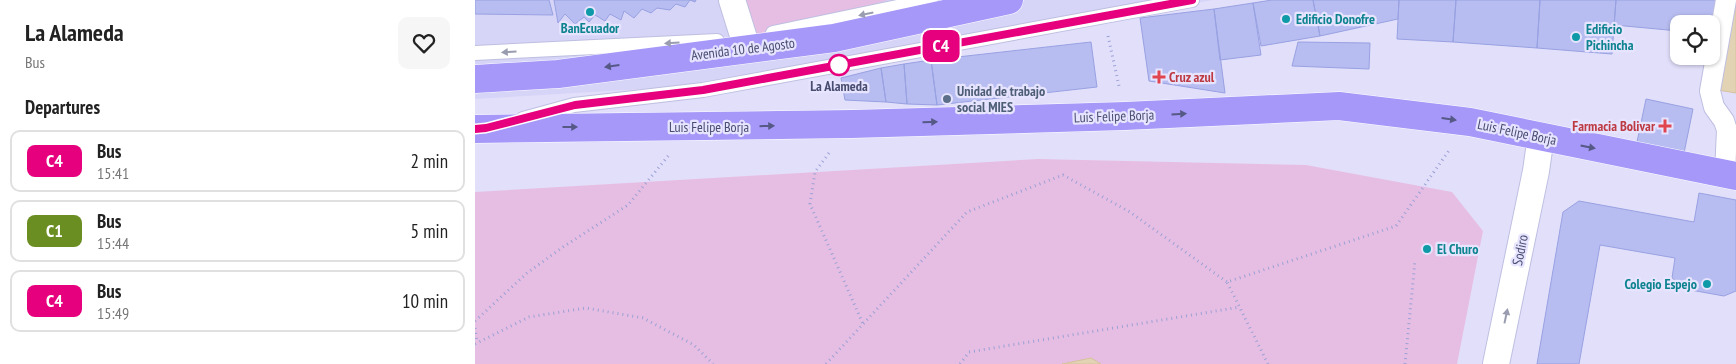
<!DOCTYPE html>
<style>
:root{--surface:#fff;--page:#f6f6f6;--text:#222;--muted:#767676;--line:#e0e0e0}
body{margin:0;font-family:"PT Sans Narrow",sans-serif;background:var(--page);color:var(--text);height:100vh;display:flex;flex-direction:column;font-size:19px;white-space:nowrap}
*{box-sizing:border-box;margin:0}
p{font-size:16px;color:var(--muted)}
.icon{flex:none;width:28px;height:28px;fill:none;stroke:currentColor;stroke-width:2;stroke-linecap:round;stroke-linejoin:round}
.map{position:relative;flex:1;overflow:hidden}
.side{display:flex;flex-direction:column;background:var(--surface);width:475px}
.side>*{flex:none}
.badge{padding:0 10px;border-radius:8px;font-size:18px;line-height:32px}
.fabs{position:absolute;left:1195px;top:15px;display:grid;gap:10px}
.fabs a{display:grid;place-items:center;width:50px;height:50px;border-radius:10px;background:var(--surface);box-shadow:0 1px 4px #0004;font-size:25px}
.map>.badge{position:absolute;translate:-50% -50%;box-shadow:0 0 0 2px #fff}
h2{padding:0 25px;font-size:19px;line-height:45px}
.round{display:grid;place-items:center;flex:none;width:52px;height:52px;border-radius:10px;background:var(--page)}
.summary{display:flex;align-items:center;justify-content:space-between;height:85px;padding:0 25px}
h1{font-size:24px;font-weight:800;line-height:38px}
ul{padding:0;list-style:none}
li{display:flex;align-items:center;gap:15px;height:62px;margin:0 10px 8px;padding:0 15px;border:2px solid var(--line);border-radius:10px}
li div{flex:1}
li b{display:block;font-size:19px}
li em{font-style:normal}
li .badge{min-width:55px;font-weight:700;text-align:center}
main{display:flex;flex:1;min-height:0}
.map>svg:first-child{display:block}
.residential{fill:#d6d4f7}
.green{fill:#e7bee3}
.water{fill:#e3d3b5;stroke:#d5c19b}
.building{fill:#b7bdf0;stroke:#98a1e2}
.lines{fill:none;stroke-linecap:round;stroke-linejoin:round}
.service-casing{stroke:#bebfe0;stroke-width:16}
.pedestrian-casing{stroke:#bebfe0;stroke-width:22}
.minor-casing{stroke:#bebfe0;stroke-width:28}
.primary-casing{stroke:#fff;stroke-width:29}
.path{stroke:#9ba1d4;stroke-width:3;stroke-dasharray:1 4;stroke-linecap:butt}
.service{stroke:#fff;stroke-width:14}
.pedestrian{stroke:#fff;stroke-width:20}
.minor{stroke:#fff;stroke-width:26}
.primary{stroke:#a598f9;stroke-width:28}
.oneway{fill:#9a9db0}
.oneway2{fill:#565885}
.line-casing{stroke:#fff;stroke-width:11}
.line{stroke:#e6007e;stroke-width:8}
.culture-dot{fill:#0f9aa8;stroke:#e7e4ff;stroke-width:2}
.stop-dot{fill:#fff;stroke:#e6007e;stroke-width:2.5}
.health-dot{fill:#e0444e;stroke:#e7e4ff;stroke-width:2}
.service-dot{fill:#5c6f8a;stroke:#e7e4ff;stroke-width:2}
.labels{text-anchor:middle;stroke-width:4.5;stroke-linejoin:round;paint-order:stroke}
.culture-label{font-size:14px;font-weight:bold;fill:#0d838f;stroke:#e7e4ff;text-anchor:start}
.street-label{font-size:14px;fill:#484d70;stroke:#e7e4ff}
.health-label{font-size:14px;font-weight:bold;fill:#be3a42;stroke:#e7e4ff;text-anchor:start}
.stop-label{font-size:14px;font-weight:bold;fill:#484d70;stroke:#e7e4ff}
.service-label{font-size:14px;font-weight:bold;fill:#4e5e75;stroke:#e7e4ff;text-anchor:start}
</style>
<main>
<section class="side">
<div class="summary"><div><h1>La Alameda</h1><p>Bus</p></div><a class="round"><svg class="icon" aria-label="heart" viewBox="0 0 24 24"><path d="M12 20l-8-8c-3-5 5-10 8-4 3-6 11-1 8 4z"/></svg></a></div>
<h2>Departures</h2>
<ul>
<li><span class="badge" style="background:#e6007e;color:#fff">C4</span><div><b>Bus</b><p>15:41</p></div><em>2 min</em></li>
<li><span class="badge" style="background:#6b8e23;color:#fff">C1</span><div><b>Bus</b><p>15:44</p></div><em>5 min</em></li>
<li><span class="badge" style="background:#e6007e;color:#fff">C4</span><div><b>Bus</b><p>15:49</p></div><em>10 min</em></li>
</ul>
</section>
<div class="map">
<svg width="1261" height="364" viewBox="0 0 1261 364">
<rect width="100%" height="100%" fill="#e2dffb"/>
<path class="residential" d="M0 0H738L251 84 0 99Z"/>
<path class="green" d="M267 0H413L279 39Z
M563 159 831 165 977 192 1008 231 982 364H0V192Z"/>
<path class="water" d="M1256 0H1261V93L1243 90Z
M616 358 626 364H587Z"/>
<path class="building" d="M0 0H74L78 15 0 14Z
M79 0H221L220 2 215 0 210 7 201 4 195 10 182 8 176 13 167 9 159 18 149 11 146 20 135 14 130 21 120 15 114 22 109 17 100 24 90 14 83 23Z
M797 0H838L845 36 786 46 778 3Z
M838 0H924L923 19 845 36Z
M924 0H981L978 42 922 39Z
M981 0H1065L1062 48 978 42Z
M1065 0H1141L1137 54 1062 48Z
M1141 0H1244L1236 34V24H1204V31L1139 25Z
M778 3 786 55 745 60 739 9Z
M739 9 750 93 674 81 665 18Z
M616 42 622 87 462 105 456 60Z
M823 42 895 43 894 69 817 66Z
M456 60 462 105 432 104 429 64Z
M429 64 432 104 411 102 406 68Z
M406 68 411 102 370 100 366 78Z
M1171 99 1218 109 1209 153 1162 142Z
M1224 193 1261 200V291L1249 296 1210 289 1197 278 1200 258 1125 245 1104 364H1062L1088 212 1104 201 1219 222Z"/>
<g class="lines">
<g class="service-casing">
<path id="service" d="M298 33 456 0
M0 53 242 41
M48 119 99 105 228 90 717 0"/>
</g>
<g class="pedestrian-casing">
<path id="pedestrian" d="M1250 173 1252 130 1249 121 1239 107 1235 91 1251 0"/>
</g>
<g class="minor-casing">
<path id="minor" d="M257 0 272 48
M1021 364 1061 171 1066 136"/>
</g>
<g class="primary-casing">
<path id="primary" d="M0 79 83 74 359 38 534 0
M0 129 377 124 650 116 864 106 995 122 1261 176"/>
</g>
<path class="path" d="M633 36 644 86
M354 153 340 172 335 204 388 324
M0 321 52 273 88 247 153 205 194 155
M0 328 2 342
M0 344 54 317 111 308 168 318 219 345 238 364
M351 364 492 212 588 175 655 212 752 282
M485 364 494 352 765 307
M793 364 752 282 921 226 975 149
M930 364 940 261"/>
<use href="#service" class="service"/>
<use href="#pedestrian" class="pedestrian"/>
<use href="#minor" class="minor"/>
<use href="#primary" class="primary"/>
</g>
<defs><path id="oneway-solid" d="M-6-.8H1V-3.2L6.5 0L1 3.2V.8H-6Z" transform="scale(1.25)"/></defs>
<g class="oneway">
<use href="#oneway-solid" transform="translate(391 14) rotate(168)"/>
<use href="#oneway-solid" transform="translate(197 43) rotate(177)"/>
<use href="#oneway-solid" transform="translate(34 52) rotate(177)"/>
<use href="#oneway-solid" transform="translate(1031 316) rotate(-78)"/>
</g>
<g class="oneway2">
<use href="#oneway-solid" transform="translate(137 66) rotate(172)"/>
<use href="#oneway-solid" transform="translate(704 114) rotate(-3)"/>
<use href="#oneway-solid" transform="translate(974 119) rotate(8)"/>
<use href="#oneway-solid" transform="translate(455 122) rotate(-2)"/>
<use href="#oneway-solid" transform="translate(292 126) rotate(-1)"/>
<use href="#oneway-solid" transform="translate(95 127)"/>
<use href="#oneway-solid" transform="translate(1113 147) rotate(11)"/>
</g>
<g class="lines">
<g class="line-casing">
<path id="line" d="M0 129 11 128 100 105 228 90 717 0"/>
</g>
<use href="#line" class="line"/>
</g>
<g class="culture-dot">
<circle cx="115" cy="12" r="5"/>
<circle cx="811" cy="19" r="5"/>
<circle cx="1101" cy="37" r="5"/>
<circle cx="952" cy="249" r="5"/>
<circle cx="1232" cy="284" r="5"/>
</g>
<circle class="stop-dot" cx="364" cy="65" r="10"/>
<g class="health-dot">
<path d="M681.5 69.5h5v5h5v5h-5v5h-5v-5h-5v-5h5z"/>
<path d="M1187.5 118.5h5v5h5v5h-5v5h-5v-5h-5v-5h5z"/>
</g>
<circle class="service-dot" cx="472" cy="99" r="5"/>
<g class="labels">
<g class="culture-label">
<text x="821" y="24">Edificio Donofre</text>
<text x="115" y="33" text-anchor="middle">BanEcuador</text>
<text x="1111" y="34">Edificio<tspan x="1111" dy="16">Pichincha</tspan></text>
<text x="962" y="254">El Churo</text>
<text x="1222" y="289" text-anchor="end">Colegio Espejo</text>
</g>
<g class="street-label">
<text transform="translate(268 49) rotate(-7)" y="5">Avenida 10 de Agosto</text>
<text transform="translate(639 116) rotate(-2)" y="5">Luis Felipe Borja</text>
<text x="234" y="132">Luis Felipe Borja</text>
<text transform="translate(1042 132) rotate(12)" y="5">Luis Felipe Borja</text>
<text transform="translate(1045 250) rotate(-78)" y="5">Sodiro</text>
</g>
<g class="health-label">
<text x="694" y="82">Cruz azul</text>
<text x="1180" y="131" text-anchor="end">Farmacia Bolivar</text>
</g>
<g class="stop-label">
<text x="364" y="91">La Alameda</text>
</g>
<g class="service-label">
<text x="482" y="96">Unidad de trabajo<tspan x="482" dy="16">social MIES</tspan></text>
</g>
</g>
</svg>
<div class="fabs">
<a><svg class="icon" aria-label="locate" viewBox="0 0 24 24"><circle cx="12" cy="12" r="6"/><path d="M12 2v4M12 18v4M2 12h4M18 12h4"/></svg></a>
</div>
<b class="badge" style="left:466px;top:46px;background:#e6007e;color:#fff">C4</b>
</div>
</main>
